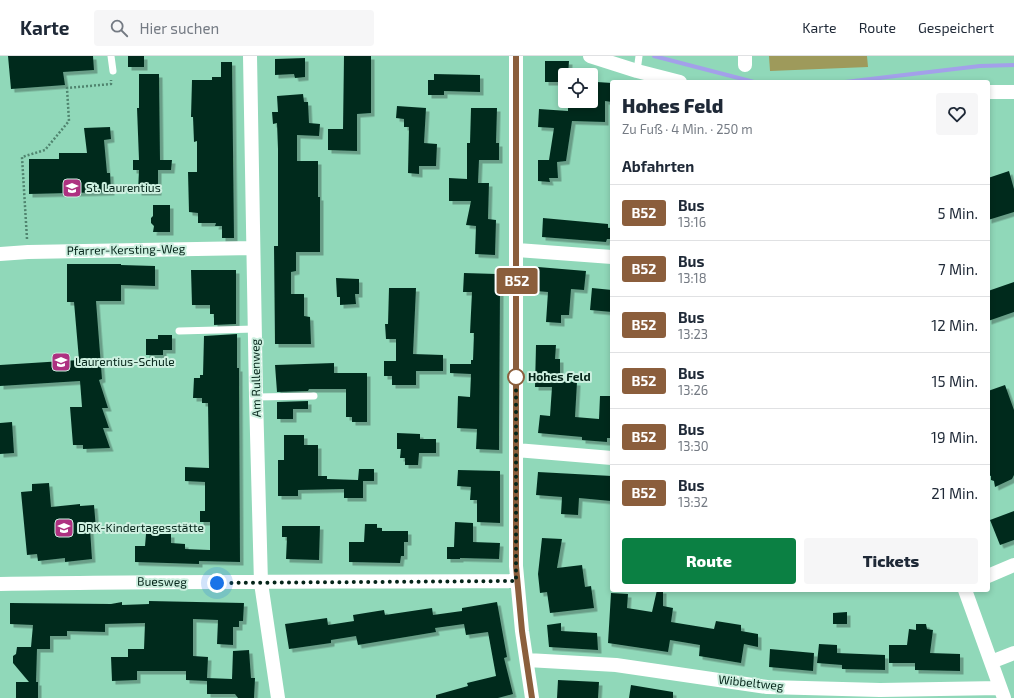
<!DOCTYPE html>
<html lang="de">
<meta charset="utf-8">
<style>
:root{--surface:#fff;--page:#f6f6f7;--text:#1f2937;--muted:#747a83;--line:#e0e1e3;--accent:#0b8043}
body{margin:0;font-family:"Exo 2",sans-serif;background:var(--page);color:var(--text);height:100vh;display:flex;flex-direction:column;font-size:15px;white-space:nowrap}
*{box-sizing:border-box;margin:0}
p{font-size:13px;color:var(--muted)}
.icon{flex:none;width:22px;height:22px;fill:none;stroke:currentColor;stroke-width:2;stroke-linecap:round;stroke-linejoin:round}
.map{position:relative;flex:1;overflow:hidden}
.details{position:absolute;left:610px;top:24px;width:380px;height:512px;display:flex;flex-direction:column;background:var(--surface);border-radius:4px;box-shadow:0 2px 6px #0003}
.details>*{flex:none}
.badge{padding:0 8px;border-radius:3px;font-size:14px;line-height:26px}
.controls{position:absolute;left:558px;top:12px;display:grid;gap:8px}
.controls a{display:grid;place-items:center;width:40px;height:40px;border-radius:4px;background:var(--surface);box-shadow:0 2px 6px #0003;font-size:20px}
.you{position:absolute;width:20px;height:20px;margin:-10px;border:3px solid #fff;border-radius:50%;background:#1a73e8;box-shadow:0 0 0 6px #1a73e833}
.map>.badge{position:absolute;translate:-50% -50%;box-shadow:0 0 0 2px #fff}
h2{padding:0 12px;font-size:15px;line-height:36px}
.round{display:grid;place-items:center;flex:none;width:42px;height:42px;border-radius:4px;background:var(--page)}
.head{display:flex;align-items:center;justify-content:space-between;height:68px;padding:0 12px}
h1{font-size:19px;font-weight:800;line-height:30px}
.button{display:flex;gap:8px;margin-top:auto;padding:8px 12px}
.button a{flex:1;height:46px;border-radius:4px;background:var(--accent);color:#fff;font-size:16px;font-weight:800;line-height:46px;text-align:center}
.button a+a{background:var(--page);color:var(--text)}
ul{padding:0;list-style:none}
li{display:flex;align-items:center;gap:12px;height:56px;padding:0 12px;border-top:1px solid var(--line)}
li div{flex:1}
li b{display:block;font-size:15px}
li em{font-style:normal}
li .badge{min-width:44px;font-weight:700;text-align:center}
header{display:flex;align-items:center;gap:24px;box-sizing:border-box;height:56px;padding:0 20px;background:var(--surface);border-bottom:1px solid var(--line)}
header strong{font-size:19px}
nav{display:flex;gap:22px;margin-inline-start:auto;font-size:14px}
.search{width:280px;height:36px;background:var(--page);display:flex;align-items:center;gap:10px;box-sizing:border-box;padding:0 14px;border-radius:4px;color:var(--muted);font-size:15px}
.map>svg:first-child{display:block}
.green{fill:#9e9a5b}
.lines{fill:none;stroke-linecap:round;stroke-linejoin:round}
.stream{stroke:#a3a0ea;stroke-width:4}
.building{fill:#042c1e;filter:url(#shadow)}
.path{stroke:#50856f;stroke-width:2.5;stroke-dasharray:2 2;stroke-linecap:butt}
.service{stroke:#fff;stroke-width:7}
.minor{stroke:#fff;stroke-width:14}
.line-casing{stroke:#fff;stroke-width:9}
.line{stroke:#8b5e3c;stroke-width:6}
.walk{stroke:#052419;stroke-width:4;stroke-dasharray:0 7.2}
.stop-dot{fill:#fff;stroke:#8b5e3c;stroke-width:2}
.labels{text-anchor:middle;stroke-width:4;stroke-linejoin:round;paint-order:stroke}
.poi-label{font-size:12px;fill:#052419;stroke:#cdf0e0;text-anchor:start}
.street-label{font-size:12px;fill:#052419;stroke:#cdf0e0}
.stop-label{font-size:12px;font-weight:bold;fill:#052419;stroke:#cdf0e0;text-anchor:start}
</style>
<header>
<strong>Karte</strong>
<div class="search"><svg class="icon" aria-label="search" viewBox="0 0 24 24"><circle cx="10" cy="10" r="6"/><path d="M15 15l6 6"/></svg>Hier suchen</div>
<nav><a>Karte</a><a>Route</a><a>Gespeichert</a></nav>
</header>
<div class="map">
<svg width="1014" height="642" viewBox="0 0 1014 642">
<defs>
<filter id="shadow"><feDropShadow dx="3.5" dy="3.5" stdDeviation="0" flood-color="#0004"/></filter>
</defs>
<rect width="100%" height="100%" fill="#90d8b9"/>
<path class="green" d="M769 0H867L868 11 770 15Z"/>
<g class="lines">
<path class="stream" d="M654 0 754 26
M845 26 980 10 1014 9"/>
</g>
<path class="building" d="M8 0H93L94 14 63 16 65 29 11 33Z
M128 0H144V11H128Z
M344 0H371V57L357 58V95L328 94V73H343Z
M305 2V21L295 22 294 18 275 19V3Z
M545 5H569L568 19H565V22H561L560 26H545Z
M221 6H232L234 182H222V170H215L216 167H198V157L189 156 188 116H197V85L194 86 193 61H191L192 24H212V21H221Z
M139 18H159L160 104H172L171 114H158V136H138L139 114H133V104H139L137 52H139Z
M434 18 480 19V36L444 35V39H428V24H434Z
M597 26 612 27V46L605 45V66L572 65 566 105 557 106 558 122H549L550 126 538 125V104H549L554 72 538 71 539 53 568 55V45H591V37H596Z
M303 38 304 46H308L309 67 320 68 319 80 297 79V105H318V141H320V196H296V215L291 216V238H304V260L310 261 311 288H275L274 190H278V93L277 67 273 68 272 56H278L277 40Z
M397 50 426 52 424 87 437 88 436 110H419V118L408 117 409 71H404V63L396 62Z
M471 52H497L496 87H499V104H479L478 127H489L488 163 496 164 495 199 475 198 476 170 466 169 471 145H449V122L467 123V87H470Z
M110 71 111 83 104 84 107 117H110L111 136 29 138V103H59V97H87L84 72Z
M1009 115 1014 133V156L988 164V122Z
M153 149H170V176H153L154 170 151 167V162L153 160Z
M543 162 608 168V172H612V183H607L606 186 542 181Z
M67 208H121V209L155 210V230L121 229V245H96L102 323 99 324 108 352H102L109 372H103L110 392 83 393V389H73L70 351H82L80 325 0 330V309L79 304 74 246H67Z
M538 211 586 215 584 234 571 233 569 259H561V267L546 266 548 236 536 235Z
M191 214H236V268L214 269V258H210V249H192Z
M464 217 497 218V232L500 233 499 394 476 393 477 373 457 372 458 340 470 341 471 318 450 317V308H471V304H473L474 277H470L472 236H463Z
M336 222 359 223V238H355L356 248 340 249V241H337Z
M1014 226V256L988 265V235Z
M389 232H416L413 298 443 299V315H416V329H392V320H384V305H396V283H386L385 268H388Z
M592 232 612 234V256L590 254Z
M237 278V312H239L240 506 199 505V508L135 506V490H145L146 478H171V487L185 488V493L210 494V466H200V455H205V426L185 425V411L209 412 208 347H202V342H193L194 322H200V319H203L204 280Z
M158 279H172V294H163V299H146V283H158Z
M536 289H556L555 303H560V325L577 326 575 361 599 363 600 340H612V382H607V386L582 384V381L538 377 540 359 550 360 552 331H535Z
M334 307V317H367V366H352V361H346V333H309L308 335 277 336 275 309Z
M1005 329 1014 354V419L1012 423 995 431 994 425 991 424V420L988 419V335Z
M308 345V353H293V363H277V346Z
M12 366 14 397 0 398V367Z
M397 377 420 378V383H436V397H419L418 409H405V402H400L401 393H397Z
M284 379H304V389H318V420H327V423L358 424 359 413H374V425H363V442H344V433L298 434V440H278V404H284Z
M458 414 500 415V467L477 466V444H470L471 431 457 430Z
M538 416 612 420 611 445 579 442 578 459 561 458 562 441 536 439Z
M49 427 51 451 80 448V450L94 449 96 473H90L92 503 65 506V502L38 505 37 498 27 499 21 436 32 435V428Z
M1014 455V484L1000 489 990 464Z
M455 466 473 467V486L500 487 499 503 460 502V503H447V491H454Z
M365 468H377V472H382V475H408V486H404V500H401L400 507 349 506V486H364Z
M282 470H320L319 504 286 503 287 481H282Z
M542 482 562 483 557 512 582 509 585 531 591 530 594 552 550 557 547 536 540 537 538 518Z
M657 534H663V550L673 552 671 566 714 573 716 565 741 569V575L758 578V591L744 588 741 607 699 600 700 589 670 584 668 596 608 587 611 537 628 538 627 552 652 556Z
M149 545 244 547 243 565H239V571H233V589L217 588 218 564 193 563V600L208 601 207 622 232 623 233 595 249 594 251 622H255L254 642H238L235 638H207V625L186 624V615H137V624L112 625 111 601H128V593H144L145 567 105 568V576L67 575V580H50V593H37L36 626H38V642H16V626H29L13 607V600L16 598 17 591H31L33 569 10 568V547L111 548 122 546V549L149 548Z
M497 546 507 601 504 602 513 638 498 642H436V639L468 630 467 627 496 620 488 576 466 579 464 568 435 572 436 576 358 589 356 580 331 584V587L289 593 285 568 327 562 328 569 354 565 353 559 384 554 385 559 432 552 433 559 462 555V552Z
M847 556V568H833V557Z
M561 567V575L597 577 598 594 549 591 547 569Z
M916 568H926L927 573 933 574 930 597 960 598V615L915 614V607H889V589H907L909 573 916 574Z
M819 588 837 589V597L885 599V614L842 613V609L817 607Z
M770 593 814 597 813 615 769 611Z
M558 624 599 626 598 642H557Z
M631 629 673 636V642H629Z"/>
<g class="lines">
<path class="path" d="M27 183 22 101 45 94 69 65 67 32 111 28V24"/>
<path class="service" d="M111 0 113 15
M637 15 639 0
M179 275 255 273
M256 341 314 340"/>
<path class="minor" d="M250 0 256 341 261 527 278 642
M516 0V510L522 575 532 642
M590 0 637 15 680 26
M745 0V9
M988 36H1014
M517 194 612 201
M0 198 28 196 253 192
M516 394 612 402
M988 520 1014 509
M0 528C172 525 344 526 516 525
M965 534 1004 642
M527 604 616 609 767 631 880 634 1000 632
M991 606 1014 597"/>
</g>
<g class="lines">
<g class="line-casing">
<path id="line" d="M516 0V510L522 575 532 642"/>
</g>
<use href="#line" class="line"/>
<path class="walk" d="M217 527 516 525V321"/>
</g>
<defs>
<g id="school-square" transform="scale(1)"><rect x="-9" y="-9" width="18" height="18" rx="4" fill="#ae3181" stroke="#cdf0e0"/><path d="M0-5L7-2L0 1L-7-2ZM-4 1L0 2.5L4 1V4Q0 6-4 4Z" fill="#fff"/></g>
</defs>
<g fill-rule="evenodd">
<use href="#school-square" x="72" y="132"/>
<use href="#school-square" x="61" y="306"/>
<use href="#school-square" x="64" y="472"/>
</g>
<circle class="stop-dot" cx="516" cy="321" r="8"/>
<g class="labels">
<g class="poi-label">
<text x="86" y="136">St. Laurentius</text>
<text x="75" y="310">Laurentius-Schule</text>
<text x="78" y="476">DRK-Kindertagesstätte</text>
</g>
<g class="street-label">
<text transform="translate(126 194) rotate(-1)" y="4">Pfarrer-Kersting-Weg</text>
<text transform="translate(256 322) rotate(-91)" y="4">Am Rullenweg</text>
<text transform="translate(162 526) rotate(1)" y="4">Buesweg</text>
<text transform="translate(751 627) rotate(6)" y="4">Wibbeltweg</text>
</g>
<g class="stop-label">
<text x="528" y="325">Hohes Feld</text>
</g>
</g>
</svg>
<div class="controls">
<a><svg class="icon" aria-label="locate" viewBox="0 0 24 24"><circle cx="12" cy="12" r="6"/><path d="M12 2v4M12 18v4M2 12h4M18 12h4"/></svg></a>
</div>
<div class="you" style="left:217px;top:527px"></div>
<b class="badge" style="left:517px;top:225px;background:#8b5e3c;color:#fff">B52</b>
<section class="details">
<div class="head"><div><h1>Hohes Feld</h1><p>Zu Fuß · 4 Min. · 250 m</p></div><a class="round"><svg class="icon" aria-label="heart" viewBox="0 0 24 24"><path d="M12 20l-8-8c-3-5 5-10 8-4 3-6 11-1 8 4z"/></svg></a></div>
<h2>Abfahrten</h2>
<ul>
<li><span class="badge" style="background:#8b5e3c;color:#fff">B52</span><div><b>Bus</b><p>13:16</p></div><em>5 Min.</em></li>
<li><span class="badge" style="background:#8b5e3c;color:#fff">B52</span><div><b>Bus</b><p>13:18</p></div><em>7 Min.</em></li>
<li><span class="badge" style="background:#8b5e3c;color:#fff">B52</span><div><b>Bus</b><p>13:23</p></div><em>12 Min.</em></li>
<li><span class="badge" style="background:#8b5e3c;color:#fff">B52</span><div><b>Bus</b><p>13:26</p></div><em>15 Min.</em></li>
<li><span class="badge" style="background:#8b5e3c;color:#fff">B52</span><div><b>Bus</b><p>13:30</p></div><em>19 Min.</em></li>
<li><span class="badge" style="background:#8b5e3c;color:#fff">B52</span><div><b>Bus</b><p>13:32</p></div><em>21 Min.</em></li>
</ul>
<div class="button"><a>Route</a><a>Tickets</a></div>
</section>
</div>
